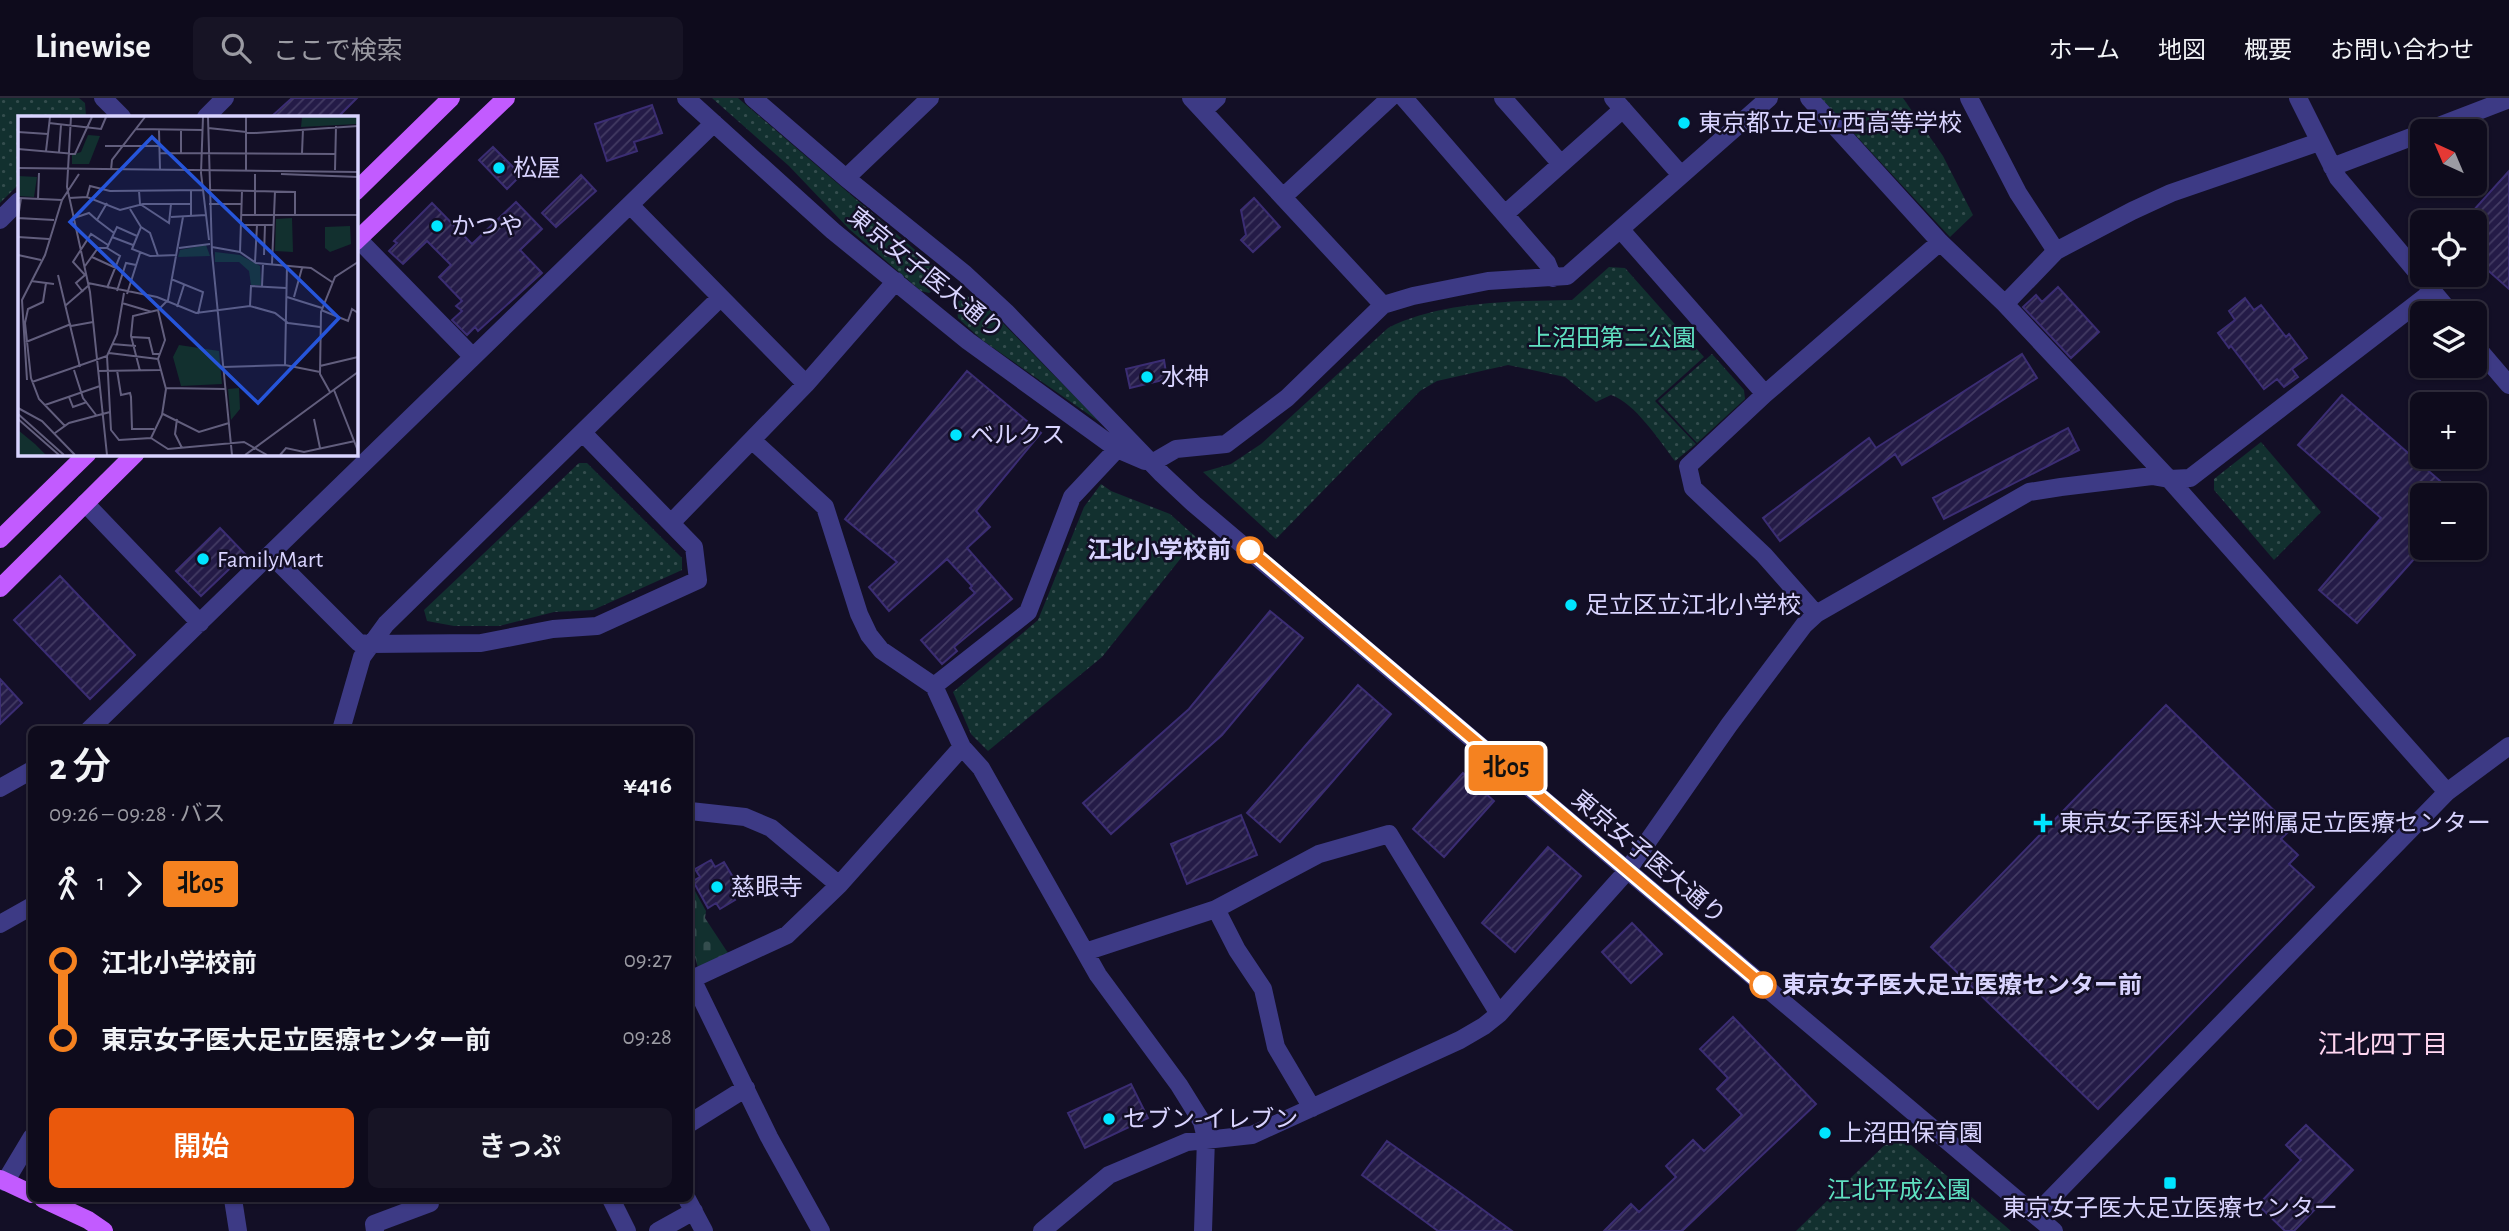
<!DOCTYPE html>
<html lang="ja">
<meta charset="utf-8">
<style>
:root{--surface:#0e0b1c;--page:#171425;--text:#f1f3f6;--muted:#9b9ba3;--line:#2e2b3b;--accent:#ea580c}
body{margin:0;font-family:"Alegreya Sans","Noto Sans JP",sans-serif;background:var(--page);color:var(--text);height:100vh;display:flex;flex-direction:column;font-size:26px;white-space:nowrap}
*{box-sizing:border-box;margin:0}
p{font-size:23px;color:var(--muted)}
.icon{flex:none;width:38px;height:38px;fill:none;stroke:currentColor;stroke-width:2;stroke-linecap:round;stroke-linejoin:round}
.map{position:relative;flex:1;overflow:hidden}
.drawer{position:absolute;left:28px;top:628px;width:665px;height:476px;display:flex;flex-direction:column;background:var(--surface);border-radius:10px;box-shadow:0 2px 5px #0004,0 0 0 2px var(--line)}
.drawer>*{flex:none}
.badge{padding:0 14px;border-radius:5px;font-size:24px;line-height:46px}
.needle{width:46px;rotate:316deg}
.tools{position:absolute;left:2410px;top:21px;display:grid;gap:14px}
.tools a{display:grid;place-items:center;width:77px;height:77px;border-radius:10px;background:var(--surface);box-shadow:0 2px 5px #0004,0 0 0 2px var(--line);font-size:35px}
.map>.badge{position:absolute;translate:-50% -50%;box-shadow:0 0 0 4px #fff}
.legs{display:flex;align-items:center;gap:10px;height:77px;padding:0 21px;font-size:23px}
.legs p{margin-inline-start:auto}
.head{display:flex;align-items:center;justify-content:space-between;height:119px;padding:0 21px}
h1{font-size:38px;font-weight:600;line-height:52px}
.cta{display:flex;gap:14px;margin-top:auto;padding:14px 21px}
.cta a{flex:1;height:80px;border-radius:10px;background:var(--accent);color:#fff;font-size:28px;font-weight:600;line-height:80px;text-align:center}
.cta a+a{background:var(--page);color:var(--text)}
ul{padding:0 21px;list-style:none}
li{display:flex;align-items:center;gap:24px;height:77px;font-size:26px}
li i{display:grid;place-items:center;width:10px;height:100%;margin:0 9px;background:currentColor}
li i::after{content:'';width:18px;height:18px;margin:-9px;border:5px solid;border-radius:50%;background:var(--surface)}
li p{margin-inline-start:auto}
li:first-child i{background:linear-gradient(#0000 50%,currentColor 0)}
li:last-child i{background:linear-gradient(currentColor 50%,#0000 0)}
header{display:flex;align-items:center;gap:42px;box-sizing:border-box;height:98px;padding:0 35px;background:var(--surface);border-bottom:2px solid var(--line)}
header strong{font-size:33px}
nav{display:flex;gap:38px;margin-inline-start:auto;font-size:24px}
.search{width:490px;height:63px;background:var(--page);display:flex;align-items:center;gap:18px;box-sizing:border-box;padding:0 24px;border-radius:10px;color:var(--muted);font-size:26px}
.map>svg:first-child{display:block}
.green{fill:url(#green-dots)}
.cemetery{fill:url(#cemetery-stones)}
.building{fill:url(#building-hatch);stroke:#3b2d73;stroke-width:2}
.lines{fill:none;stroke-linecap:round;stroke-linejoin:round}
.minor{stroke:#3d3a85;stroke-width:18}
.major{stroke:#c25bff;stroke-width:18}
.line-1-casing{stroke:#fff;stroke-width:16}
.line-1{stroke:#f58220;stroke-width:10}
.poi-dot{fill:#00e5ff;stroke:#130f26;stroke-width:2.5}
.stop-1-dot{fill:#fff;stroke:#f58220;stroke-width:3.5}
.labels{text-anchor:middle;stroke-width:5;stroke-linejoin:round;paint-order:stroke}
.poi-label{font-size:24px;fill:#d9d4ff;stroke:#130f26;text-anchor:start}
.street-label{font-size:24px;fill:#d9d4ff;stroke:#130f26}
.park-label{font-size:24px;fill:#5fe0c0;stroke:#130f26}
.stop-label{font-size:24px;font-weight:bold;fill:#d9d4ff;stroke:#130f26;text-anchor:end}
.neighbourhood-label{font-size:26px;fill:#ffd6f0;stroke:#130f26}
.inset-road{fill:none;stroke:#625e7d;stroke-width:2}
.view{fill:#2655da;fill-opacity:0.15;stroke:#2655da;stroke-width:3.5}
.inset-edge{fill:none;stroke:#d9d4ff;stroke-width:3.5}
</style>
<header>
<strong>Linewise</strong>
<div class="search"><svg class="icon" aria-label="search" viewBox="0 0 24 24"><circle cx="10" cy="10" r="6"/><path d="M15 15l6 6"/></svg>ここで検索</div>
<nav><a>ホーム</a><a>地図</a><a>概要</a><a>お問い合わせ</a></nav>
</header>
<div class="map">
<svg width="2509" height="1133" viewBox="0 0 2509 1133">
<defs>
<pattern id="green-dots" width="8" height="8" patternUnits="userSpaceOnUse" patternTransform="scale(1.75)"><rect width="8" height="8" fill="#12302f"/><path d="M2 2h.1M6 6h.1" fill="none" stroke="#344d4e" stroke-width="1.8" stroke-linecap="round"/></pattern>
<pattern id="cemetery-stones" width="16" height="16" patternUnits="userSpaceOnUse" patternTransform="scale(1.75)"><rect width="16" height="16" fill="#12302f"/><path d="M2 7V4a2 2 0 0 1 4 0v3zM10 15v-3a2 2 0 0 1 4 0v3z" fill="#344d4e"/></pattern>
<pattern id="building-hatch" width="6" height="6" patternUnits="userSpaceOnUse" patternTransform="scale(1.75)"><rect width="6" height="6" fill="#241b47"/><path d="M-1 1l2-2M0 6l6-6M5 7l2-2" fill="none" stroke="#433b63"/></pattern>
</defs>
<rect width="100%" height="100%" fill="#130f26"/>
<path class="green" d="M0 0H79L85 5 86 18 19 19V86L0 105Z
M712 0H738L942 175 939 189 929 195 921 193 849 131 789 68Z
M1821 0H1903L1943 58 1973 117 1950 139Z
M1609 169 1625 170 1704 259 1655 303 1696 346 1675 363C1659 342 1635 305 1611 297L1596 304 1565 279 1508 267 1437 283 1420 293 1276 441 1203 374 1231 366 1261 346 1388 230C1440 203 1515 203 1572 202Z
M966 198 981 203 1101 325 982 242 958 220 956 205Z
M1712 256 1744 292 1745 301 1697 345 1658 303Z
M2261 344 2321 414 2274 462 2214 392V381Z
M579 365H587L682 460V472L593 512 554 514 499 528H454L427 523 424 512Z
M1101 386 1111 393 1170 416 1197 440 1102 559 988 653 971 636 953 594 1038 522 1084 409Z
M1897 1035 2011 1133H1796Z"/>
<path class="cemetery" d="M690 784 706 813 705 820 728 855 698 870 690 840Z"/>
<path class="building" d="M292 0H357L338 19H271Z
M652 7 662 35 634 44 637 53 607 63 595 26Z
M493 49 521 77 507 91 479 62Z
M2509 73V191L2474 160V124H2463Z
M581 77 596 93 556 129 542 115Z
M1254 100 1280 129 1253 154 1241 142 1246 137 1241 112Z
M516 104 542 131 520 152 542 175 478 233 475 229 467 237 452 222 462 213 456 208 462 203 439 179 451 167 427 143 403 166 389 153 397 145 394 143 432 105 472 146Z
M2058 189 2099 234 2071 260 2023 209 2036 197 2042 204Z
M2245 200 2254 212 2261 207 2286 239 2289 236 2307 260 2292 271 2298 279 2284 289 2277 281 2264 291 2231 248 2229 250 2218 235 2235 222 2229 213Z
M2022 256 2037 280 1902 367 1895 356 1780 443 1763 420 1869 340 1876 350Z
M1164 262 1167 281 1130 290 1126 271Z
M967 273 1041 335 976 413 990 429 967 450 1012 501 954 549 957 553 942 566 921 542 975 495 970 490 972 488 947 461 889 513 869 489 897 464 845 421Z
M2342 297 2456 397H2422V452L2357 525 2319 492 2381 420 2298 347Z
M2068 330 2079 352 1944 421 1933 400Z
M220 430 245 456 201 498 176 473Z
M60 478 135 557 90 601 14 522Z
M1270 513 1303 540 1222 637 1111 736 1083 705 1189 611Z
M0 581 22 605 0 626Z
M1358 587 1391 616 1280 744 1247 715Z
M2166 607 2292 730 2281 741 2298 757 2289 766 2314 789 2098 1011 1931 849Z
M1463 675 1494 703 1444 759 1413 731Z
M1241 717 1257 757 1187 786 1171 746Z
M1548 749 1581 778 1515 854 1482 825Z
M711 762 715 769 724 764 740 791 731 796 735 802 720 811 716 805 708 810 693 783 700 779 695 771Z
M1632 825 1662 856 1631 885 1602 854Z
M1733 919 1816 1006 1682 1133H1604L1631 1106 1639 1114 1676 1079 1666 1068 1693 1042 1704 1053 1742 1017 1717 991 1728 980 1700 951Z
M1131 986 1148 1020 1085 1050 1068 1015Z
M2306 1027 2353 1072 2294 1133H2285L2258 1107 2301 1062 2286 1047Z
M1387 1043 1456 1092 1512 1133H1438L1362 1077Z"/>
<g class="lines">
<path class="minor" d="M103 0 122 19
M686 0 833 133 968 243 1117 351 1145 363
M753 0 846 80 965 176 1006 214 1162 376 1194 406 2054 1133
M1191 0 1383 207
M1404 0 1547 165 1553 180
M1503 0 1561 66
M1613 0 1681 77
M1809 0 1940 144 2005 206 2169 381 2447 694
M1969 0 2018 95 2056 153
M2298 0 2338 80 2451 215
M1203 13 1217 0
M206 19 225 0
M2426 33 2509 1
M2332 69 2422 35
M846 80 930 0
M1283 99 1390 0
M631 108 806 286
M1505 116 1623 11
M0 122 19 103
M1621 132 1765 296
M358 141 473 259
M2005 206 2056 153 2132 113 2171 95 2319 44
M2474 246 2509 287
M753 343 825 409 859 516 869 537 881 552 934 588 962 649 981 670 1098 877 1179 987 1202 1024 1206 1040 1203 1133
M1152 365 1176 351 1226 346 1287 300 1383 207 1413 198 1488 183 1567 178 1769 0
M85 405 200 525
M671 425 806 286 896 183
M271 457 359 545 369 546 481 545 553 531 597 528 698 482 694 449 583 335
M1816 516 1764 457 1693 390 1688 368 1765 296 1940 144
M934 588 1028 514 1072 399 1117 351
M89 632 714 25
M341 632 362 559 386 526 720 200
M0 690 32 672
M690 713 745 719 771 730 839 787
M1216 811 1237 852 1263 891 1276 949 1312 1010
M0 826 32 808
M1085 854 1216 811 1319 756 1389 736 1499 916
M692 881 769 1039 821 1133
M690 882 787 837 839 787 962 649
M690 1025 746 990
M5 1084 32 1039
M233 1101 238 1133
M611 1101 627 1133
M687 1101 704 1133
M2035 1117 2447 694 2509 648
M375 1133 374 1126 430 1105V1101
M658 1133 694 1113
M1042 1133 1109 1077 1187 1044 1252 1037 1460 942 1484 928 1499 916 1627 773 1729 627 1804 527 1816 516 2029 394 2061 389 2152 378 2169 381 2190 380 2433 193"/>
<path class="major" d="M355 94 451 0
M355 144 506 0
M0 441 88 355
M0 490 136 355
M0 1081 32 1096
M43 1101 88 1122 104 1133"/>
</g>
<g class="lines">
<g class="line-1-casing">
<path id="line-1" d="M1250 452 1763 887"/>
</g>
<use href="#line-1" class="line-1"/>
</g>
<g class="poi-dot">
<circle cx="1684" cy="25" r="7"/>
<circle cx="499" cy="70" r="7"/>
<circle cx="437" cy="128" r="7"/>
<circle cx="1147" cy="279" r="7"/>
<circle cx="956" cy="337" r="7"/>
<circle cx="203" cy="461" r="7"/>
<circle cx="1571" cy="507" r="7"/>
<path d="M2039.5 714.5h7v7h7v7h-7v7h-7v-7h-7v-7h7z"/>
<circle cx="717" cy="789" r="7"/>
<circle cx="1109" cy="1021" r="7"/>
<circle cx="1825" cy="1035" r="7"/>
<rect x="2163" y="1078" width="14" height="14" rx="3.5"/>
</g>
<g class="stop-1-dot">
<circle cx="1250" cy="452" r="12"/>
<circle cx="1763" cy="887" r="12"/>
</g>
<g class="labels">
<g class="poi-label">
<text x="1698" y="33">東京都立足立西高等学校</text>
<text x="513" y="78">松屋</text>
<text x="451" y="136">かつや</text>
<text x="1161" y="287">水神</text>
<text x="970" y="345">ベルクス</text>
<text x="217" y="469">FamilyMart</text>
<text x="1585" y="515">足立区立江北小学校</text>
<text x="2059" y="733">東京女子医科大学附属足立医療センター</text>
<text x="731" y="797">慈眼寺</text>
<text x="1123" y="1029">セブン-イレブン</text>
<text x="1839" y="1043">上沼田保育園</text>
<text x="2170" y="1118" text-anchor="middle">東京女子医大足立医療センター</text>
</g>
<g class="street-label">
<text transform="translate(926 175) rotate(39)" y="8">東京女子医大通り</text>
<text transform="translate(1649 759) rotate(40)" y="8">東京女子医大通り</text>
</g>
<g class="park-label">
<text x="1612" y="248">上沼田第二公園</text>
<text x="1899" y="1100">江北平成公園</text>
</g>
<g class="stop-label">
<text x="1231" y="460">江北小学校前</text>
<text x="1782" y="895" text-anchor="start">東京女子医大足立医療センター前</text>
</g>
<g class="neighbourhood-label">
<text x="2383" y="955">江北四丁目</text>
</g>
</g>
<g transform="translate(18 18)">
<rect width="340" height="340" fill="#130f26"/>
<path d="M284 1H339V8L283 11ZM70 19 82 20 71 48H54V39L63 36ZM188 129 192 140 160 141 162 134ZM197 136 222 139 242 150 243 169H233L231 155 221 146H197ZM161 229 201 235 204 268 163 270 155 241ZM221 272 222 293 213 304 210 273ZM0 314 17 328 28 339H0Z" fill="#12302f"/>
<path d="M0 60 19 61 16 81 0 80ZM274 102 275 136 257 135 258 103ZM332 110 333 128 312 136 307 132V111Z" fill="#12302f"/>
<path class="inset-road" d="M53 1 49 71 72 176 89 339M185 1 183 57 191 124M190 1 194 137 214 339M228 1V54M31 7 83 13 88 1M190 12 238 17 340 10M118 13 185 14M141 14 142 54M163 14V37M0 16 30 18M87 30H141M0 33 57 38 74 1M28 35 32 1M41 36 43 9M142 37 318 38M284 37 285 13M0 52 340 56M93 54 94 44 127 1M317 54 318 10M263 58 340 61M173 74V100M190 74 277 76V99M121 75 122 88 151 107 153 88M69 81 72 70 92 75 185 74M0 82 44 84 61 58M3 82 0 102 36 104M51 82 69 81 102 94 125 88H173M20 83 21 57M89 87 79 104 96 117M191 88H223M112 93 123 111 114 133 132 140 159 139M223 99H340M237 99V58M153 101 188 99M56 102 71 97 79 104M223 109H256M123 111 132 117 140 140M0 121 31 123M94 121 115 129M194 131 222 136 238 147 293 152 314 166M89 132 102 140 89 172M161 132 192 128M222 136 224 75M0 139 23 144M246 139 247 109M74 141 98 152M237 146 239 109M254 148 257 75M67 150 80 132H89L99 111 119 120M40 159 62 251M67 159 55 146 73 118 90 129M153 163 185 176 180 198M13 165 36 168M28 167 25 186 10 193 7 207 13 262 21 283 47 310M70 167 139 181 178 197 232 190 257 197 270 207 302 211M244 170 245 148M99 175 108 147 118 149M65 176 58 167 67 159M109 178 122 137M269 181 304 192M276 181 284 152M104 187 134 196M47 190 70 170M232 190 233 170 268 172M159 191 166 169M303 194 330 205 334 193 340 197M53 210 75 206M114 221 131 222 135 238H141M8 226 53 208M94 228 118 230M91 237 140 243M89 240 93 314 101 324 133 322 144 299 148 273 140 243 147 224 140 194 150 184 165 101M267 249 269 149M302 250 340 241M205 251 267 249 302 256M56 254 65 282 78 299M99 254 103 279 112 277 113 281 114 313H136M80 255 142 254M122 255 113 220 115 200 140 194M9 264 4 184 27 139 44 84M14 266 89 240 99 218 106 177M148 272 207 273M316 274 340 335M312 276 302 258 303 196 317 161 340 146M51 281 55 291 69 286M27 289 82 270M0 292 24 305 57 339M0 298 46 339M145 298 181 316 211 307M0 303 41 339M159 303 157 318 164 332M296 303 302 332M37 317 51 307 92 296M133 322 150 333 226 326 249 339M227 339 340 256M262 339 268 332 286 336 337 325"/>
<path class="view" d="M134 21 321 202 240 287 52 106Z"/>
<rect width="340" height="340" class="inset-edge"/>
</g>
</svg>
<div class="tools">
<a><svg class="needle" viewBox="-14 -14 28 28"><path d="M0-13l5 13h-10z" fill="#e53935"/><path d="M0 13l5-13h-10z" fill="#9b9ba3"/></svg></a>
<a><svg class="icon" aria-label="locate" viewBox="0 0 24 24"><circle cx="12" cy="12" r="6"/><path d="M12 2v4M12 18v4M2 12h4M18 12h4"/></svg></a>
<a><svg class="icon" aria-label="layers" viewBox="0 0 24 24"><path d="M12 4l9 5-9 5-9-5zM3 14l9 5 9-5"/></svg></a>
<a>+</a>
<a>−</a>
</div>
<b class="badge" style="left:1506px;top:670px;background:#f58220;color:#111">北05</b>
<section class="drawer">
<div class="head"><div><h1>2 分</h1><p>09:26 – 09:28 · バス</p></div><b>¥416</b></div>
<div class="legs"><svg class="icon" aria-label="walk" viewBox="0 0 24 24"><circle cx="13" cy="4" r="2"/><path d="M13 8l-2 6 4 7M11 14l-3 7M7 12l3-4h3l4 4"/></svg>1<svg class="icon" aria-label="forward" viewBox="0 0 24 24"><path d="M9 5l7 7-7 7"/></svg><b class="badge" style="background:#f58220;color:#111">北05</b></div>
<ul>
<li><i style="color:#f58220"></i><b>江北小学校前</b><p>09:27</p></li>
<li><i style="color:#f58220"></i><b>東京女子医大足立医療センター前</b><p>09:28</p></li>
</ul>
<div class="cta"><a>開始</a><a>きっぷ</a></div>
</section>
</div>
